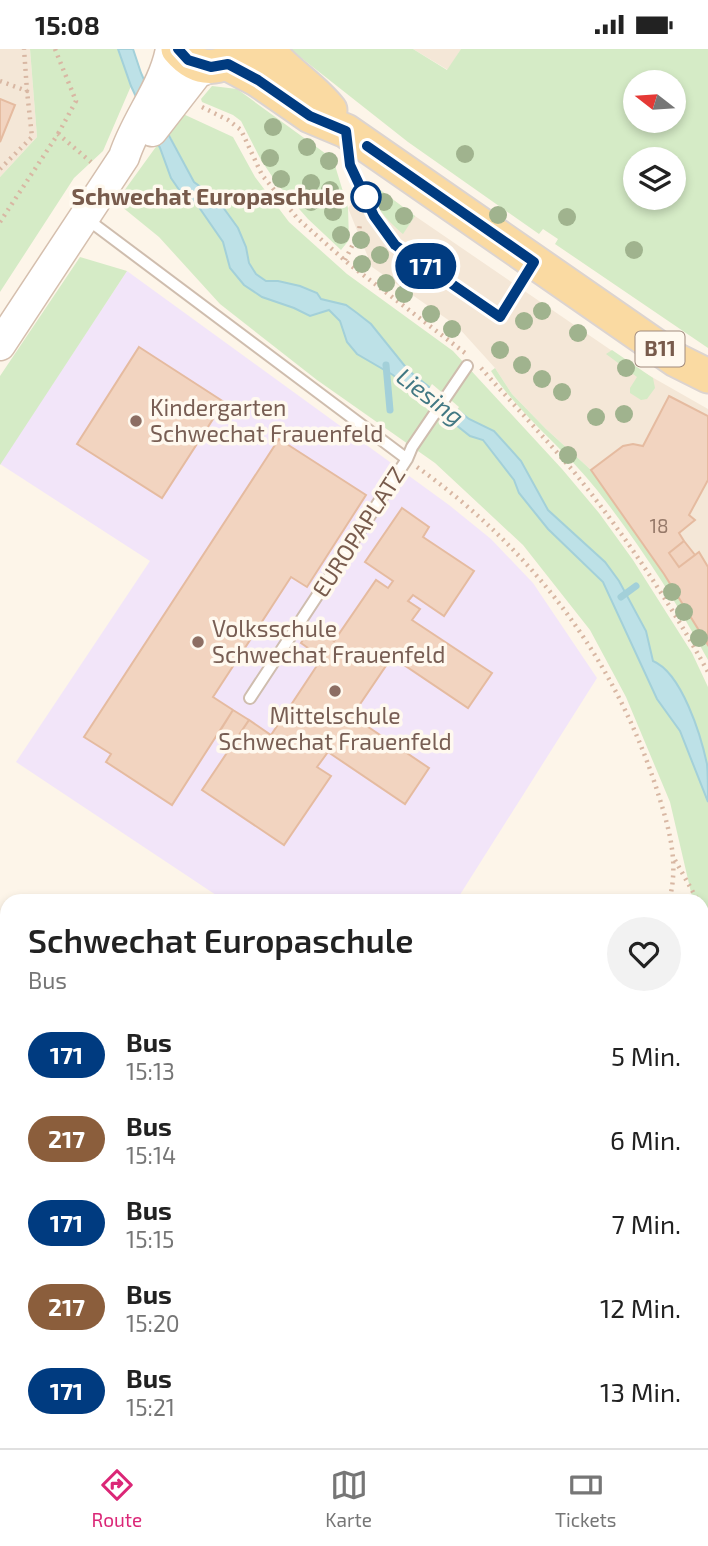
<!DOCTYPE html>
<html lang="de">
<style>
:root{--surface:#fff;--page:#f2f2f2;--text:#222;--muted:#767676;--line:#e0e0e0;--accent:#db2777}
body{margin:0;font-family:"Exo 2",sans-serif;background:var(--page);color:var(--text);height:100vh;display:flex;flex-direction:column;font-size:26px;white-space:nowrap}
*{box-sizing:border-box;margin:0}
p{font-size:23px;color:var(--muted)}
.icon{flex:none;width:38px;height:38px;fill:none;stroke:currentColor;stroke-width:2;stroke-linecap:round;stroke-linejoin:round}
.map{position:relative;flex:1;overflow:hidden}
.drawer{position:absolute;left:0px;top:845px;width:709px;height:555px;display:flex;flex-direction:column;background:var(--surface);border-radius:21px 21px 0 0;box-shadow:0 4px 10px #0003}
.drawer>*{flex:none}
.badge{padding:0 14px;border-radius:23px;font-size:24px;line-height:46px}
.needle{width:46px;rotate:287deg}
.fabs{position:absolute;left:623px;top:21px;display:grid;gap:14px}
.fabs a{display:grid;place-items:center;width:63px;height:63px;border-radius:50%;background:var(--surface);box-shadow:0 4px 10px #0003;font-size:35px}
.map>.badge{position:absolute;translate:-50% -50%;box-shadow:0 0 0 4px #fff}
.round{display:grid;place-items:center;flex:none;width:74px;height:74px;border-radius:37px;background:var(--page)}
.head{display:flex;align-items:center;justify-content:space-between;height:119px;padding:0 28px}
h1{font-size:33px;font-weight:600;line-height:52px}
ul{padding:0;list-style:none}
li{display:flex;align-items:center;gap:21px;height:84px;padding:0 28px}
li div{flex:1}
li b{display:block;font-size:26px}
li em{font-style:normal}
li .badge{min-width:77px;font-weight:700;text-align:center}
.status{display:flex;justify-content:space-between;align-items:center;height:49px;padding:0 35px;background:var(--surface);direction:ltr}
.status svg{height:19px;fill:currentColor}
.tab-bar{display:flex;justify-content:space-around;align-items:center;height:98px;border-top:2px solid var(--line);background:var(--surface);font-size:19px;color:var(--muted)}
.tab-bar a{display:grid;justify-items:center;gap:4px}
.tab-bar .active{color:var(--accent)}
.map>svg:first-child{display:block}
.residential{fill:#f4e7d7}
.education{fill:#f2e5f9}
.green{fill:#d5ebc6;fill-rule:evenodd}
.water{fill:#bde1e7;stroke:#a3d0d9;stroke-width:2}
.pier{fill:#fdf5e9}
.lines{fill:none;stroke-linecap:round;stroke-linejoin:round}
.stream{stroke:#a3d0d9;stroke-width:7}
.building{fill:#f2d4c0;stroke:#e5bba0;stroke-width:2}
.lane-casing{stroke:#cfbdae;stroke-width:14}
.secondary-casing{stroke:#d5bfae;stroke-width:33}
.primary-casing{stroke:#dcd4d0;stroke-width:37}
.path{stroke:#d8b7a3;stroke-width:4.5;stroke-dasharray:2 5;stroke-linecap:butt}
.lane{stroke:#fff;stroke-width:10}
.secondary{stroke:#fff;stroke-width:30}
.primary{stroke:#fadaa2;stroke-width:33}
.tree{fill:#a0b38e}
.line-casing{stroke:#fff;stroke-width:16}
.line{stroke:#003b80;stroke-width:10}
.stop-dot{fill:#fff;stroke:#003b80;stroke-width:3.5}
.education-dot{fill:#8d6e63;stroke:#fff9ef;stroke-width:2.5}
.labels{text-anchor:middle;stroke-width:7;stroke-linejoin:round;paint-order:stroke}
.number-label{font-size:19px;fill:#967969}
.shield{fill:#fff9ef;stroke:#a08a7d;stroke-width:2}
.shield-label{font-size:21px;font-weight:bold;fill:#785b4c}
.stop-label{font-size:23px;font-weight:bold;fill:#785b4c;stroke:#fff9ef;text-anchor:end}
.education-label{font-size:23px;fill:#785e54;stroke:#fff9ef;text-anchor:start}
.street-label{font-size:23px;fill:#785b4c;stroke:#fff9ef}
.water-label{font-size:24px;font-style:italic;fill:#427883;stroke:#fff9ef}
</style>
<div class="status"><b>15:08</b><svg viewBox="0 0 49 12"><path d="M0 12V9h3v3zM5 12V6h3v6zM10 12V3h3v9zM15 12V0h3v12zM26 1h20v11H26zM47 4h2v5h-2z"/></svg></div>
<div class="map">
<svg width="708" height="1399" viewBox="0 0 708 1399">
<rect width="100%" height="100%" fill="#fdf5e9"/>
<path class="residential" d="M0 0H30L37 88 0 128Z
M413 0H461L448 21Z
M371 134 415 167 643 323 708 360V596L664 525 591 421 546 380 512 345 495 319 457 277 372 218 348 159Z"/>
<path class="education" d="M127 222 449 456 491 490 533 534 597 629 456 852H225L16 713 150 512 0 415Z"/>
<path class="green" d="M30 0H118L131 37 103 102 74 129 0 243V128L37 88Z
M290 0H413L447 21 461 0H708V299L555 195 558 190 543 180 539 185 408 93ZM635 33H674V72H635ZM674 110V149H635V110Z
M212 37 237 40 333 110 348 159 349 191 341 201 308 170 278 136 261 111 241 72 233 66 202 53 201 50Z
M181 64 233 88 255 128 289 173 347 225 453 302 562 420 599 464 633 511 692 604 708 638V1217L702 1103V852H693L670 753 626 648 590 581 523 496 435 414 317 331 220 255 159 188 116 153 158 95 194 133 168 83Z
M371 134 415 167 403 185C390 174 368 153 371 134Z
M80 208 127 222 0 416V327Z
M612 301 653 329 655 339 647 350 641 351 630 344V339L637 328 606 305Z
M495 319 512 345 546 380 591 421 664 525 708 596V611C676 552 639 494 597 441 564 399 520 367 491 322Z"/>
<path class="water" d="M118 0H133L141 24 166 81 194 133 217 150 238 179 246 198 249 214 256 225 266 232H278L300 237 317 244 321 250 346 256 357 264 371 275 408 321 469 370 494 382 521 412 548 461 605 513 619 532 646 582 653 612C682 624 701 687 707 715 708 727 708 741 708 753L680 682 657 650 603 533 548 480 519 444 514 431 483 391 470 387 393 326 357 305 347 293 340 272 329 261 310 267 294 259 262 248 244 236 230 219 223 193 196 154 182 145 171 129 160 99 131 37Z"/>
<path class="pier" d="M432 335 459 358 448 374 421 353Z"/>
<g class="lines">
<path class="stream" d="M386 316 390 361
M621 548 636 537"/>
</g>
<path class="building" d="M0 50 15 56 0 93Z
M139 298 224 353 162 449 77 395Z
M669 347 708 367V431L689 466 695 471 679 484 684 492 669 504 679 518 699 503 708 518V596L664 525 591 421 623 397 633 395 643 397Z
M279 390 366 446 307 538 291 528 213 648 233 661 172 756 106 713 111 705 84 688Z
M402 459 429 478 423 488 474 522 444 567 413 546 408 552 420 560 412 571 492 624 468 659 392 608 352 667 429 719 405 755 328 703 317 718 331 727 284 796 202 741 249 671 271 686 322 609 301 594 312 577 334 592 376 531 388 539 393 532 365 513Z
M684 492 695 506 679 518 669 504Z
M233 661 249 671 235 692 220 682Z"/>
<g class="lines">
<g class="lane-casing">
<path id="lane" d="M347 92 350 116 374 167 395 196 500 268 533 215
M87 170 407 410
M250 649 407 410 412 398 467 317"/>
</g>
<g class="secondary-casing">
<path id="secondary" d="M152 82 197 24 210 18
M0 296 124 108C136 70 164 39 171 0
M0 1228 7 1235
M145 1393 150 1399"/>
</g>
<g class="primary-casing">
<path id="primary" d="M178 0C199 25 221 21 244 2
M267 0C285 23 312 38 330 61
M228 15 258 31 310 67 346 82 676 311 708 327"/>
</g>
<path class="path" d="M55 0 76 52 58 85
M0 32 27 42 24 0
M202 58 228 71 241 81 262 126 298 170 349 215 465 304
M0 120 32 88 27 42
M0 173 58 85 91 113
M345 211 359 183 360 174
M481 319C512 354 544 388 574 423 625 486 669 552 708 623
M417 418C529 498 613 606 656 738 668 776 680 812 669 852
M675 811 698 852
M702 901 708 1032
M475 1399 477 1393"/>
<use href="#lane" class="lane"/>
<use href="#secondary" class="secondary"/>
<use href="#primary" class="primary"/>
</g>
<g class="tree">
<circle cx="273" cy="78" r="9"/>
<circle cx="307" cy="98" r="9"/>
<circle cx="465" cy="105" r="9"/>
<circle cx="270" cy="109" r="9"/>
<circle cx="329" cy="112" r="9"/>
<circle cx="281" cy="130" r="9"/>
<circle cx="311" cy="134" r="9"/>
<circle cx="330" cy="141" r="9"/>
<circle cx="311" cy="153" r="9"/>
<circle cx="384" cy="153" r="9"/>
<circle cx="333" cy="163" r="9"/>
<circle cx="498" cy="166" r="9"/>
<circle cx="404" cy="167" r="9"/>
<circle cx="567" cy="168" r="9"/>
<circle cx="341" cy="186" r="9"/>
<circle cx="361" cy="191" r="9"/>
<circle cx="634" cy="201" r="9"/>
<circle cx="380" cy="206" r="9"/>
<circle cx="362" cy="215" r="9"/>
<circle cx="386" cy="234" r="9"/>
<circle cx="404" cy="245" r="9"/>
<circle cx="542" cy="262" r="9"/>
<circle cx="431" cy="265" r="9"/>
<circle cx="524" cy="272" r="9"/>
<circle cx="452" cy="280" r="9"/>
<circle cx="578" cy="284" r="9"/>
<circle cx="500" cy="301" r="9"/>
<circle cx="522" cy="316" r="9"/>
<circle cx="626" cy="319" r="9"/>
<circle cx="542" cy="330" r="9"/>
<circle cx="562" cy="343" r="9"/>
<circle cx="624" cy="365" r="9"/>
<circle cx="596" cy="368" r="9"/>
<circle cx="568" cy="406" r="9"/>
<circle cx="672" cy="543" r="9"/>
<circle cx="684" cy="563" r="9"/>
<circle cx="699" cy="589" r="9"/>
</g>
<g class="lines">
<g class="line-casing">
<path id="line" d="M178 0 188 11 211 18 228 15 258 31 310 67 346 82 350 116 374 167 395 196 500 268 534 213 367 97"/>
</g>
<use href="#line" class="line"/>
</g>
<circle class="stop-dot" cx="366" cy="148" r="14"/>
<g class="education-dot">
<circle cx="136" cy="372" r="7"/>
<circle cx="198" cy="593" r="7"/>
<circle cx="335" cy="642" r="7"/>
</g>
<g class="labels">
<g class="number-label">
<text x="659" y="484">18</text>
</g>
<rect class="shield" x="635.5" y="282.5" width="49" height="35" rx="5"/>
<g class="shield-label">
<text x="660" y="307">B11</text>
</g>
<g class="stop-label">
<text x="345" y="156">Schwechat Europaschule</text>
</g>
<g class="education-label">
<text x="150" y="367">Kindergarten<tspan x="150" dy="26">Schwechat Frauenfeld</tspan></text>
<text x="212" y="588">Volksschule<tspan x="212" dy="26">Schwechat Frauenfeld</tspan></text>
<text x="335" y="675" text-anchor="middle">Mittelschule<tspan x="335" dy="26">Schwechat Frauenfeld</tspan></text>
</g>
<g class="street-label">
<text transform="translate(359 483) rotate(-57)" y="8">EUROPAPLATZ</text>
</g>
<g class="water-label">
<text transform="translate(430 348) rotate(37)" y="8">Liesing</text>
</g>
</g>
</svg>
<div class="fabs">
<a><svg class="needle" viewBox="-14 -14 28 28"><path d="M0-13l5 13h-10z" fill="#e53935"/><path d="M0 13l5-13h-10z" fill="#767676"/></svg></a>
<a><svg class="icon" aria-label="layers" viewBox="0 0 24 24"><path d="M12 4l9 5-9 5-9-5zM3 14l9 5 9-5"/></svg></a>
</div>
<b class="badge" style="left:426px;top:217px;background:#003b80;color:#fff">171</b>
<section class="drawer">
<div class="head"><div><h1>Schwechat Europaschule</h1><p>Bus</p></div><a class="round"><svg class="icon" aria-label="heart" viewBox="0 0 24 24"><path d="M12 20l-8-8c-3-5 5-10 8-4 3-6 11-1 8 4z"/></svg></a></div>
<ul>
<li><span class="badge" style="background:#003b80;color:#fff">171</span><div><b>Bus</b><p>15:13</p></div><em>5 Min.</em></li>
<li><span class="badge" style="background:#8b5e3c;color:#fff">217</span><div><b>Bus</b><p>15:14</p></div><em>6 Min.</em></li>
<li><span class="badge" style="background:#003b80;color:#fff">171</span><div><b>Bus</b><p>15:15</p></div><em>7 Min.</em></li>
<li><span class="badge" style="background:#8b5e3c;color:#fff">217</span><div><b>Bus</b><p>15:20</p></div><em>12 Min.</em></li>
<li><span class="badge" style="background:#003b80;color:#fff">171</span><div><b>Bus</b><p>15:21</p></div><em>13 Min.</em></li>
</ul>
</section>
</div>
<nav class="tab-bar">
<a class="active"><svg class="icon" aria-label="directions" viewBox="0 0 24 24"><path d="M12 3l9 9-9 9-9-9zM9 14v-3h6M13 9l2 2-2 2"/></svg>Route</a>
<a><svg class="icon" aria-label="map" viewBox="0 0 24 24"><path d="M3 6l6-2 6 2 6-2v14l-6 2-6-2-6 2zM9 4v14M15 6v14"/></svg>Karte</a>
<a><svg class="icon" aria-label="tickets" viewBox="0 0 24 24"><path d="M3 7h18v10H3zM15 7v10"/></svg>Tickets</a>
</nav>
